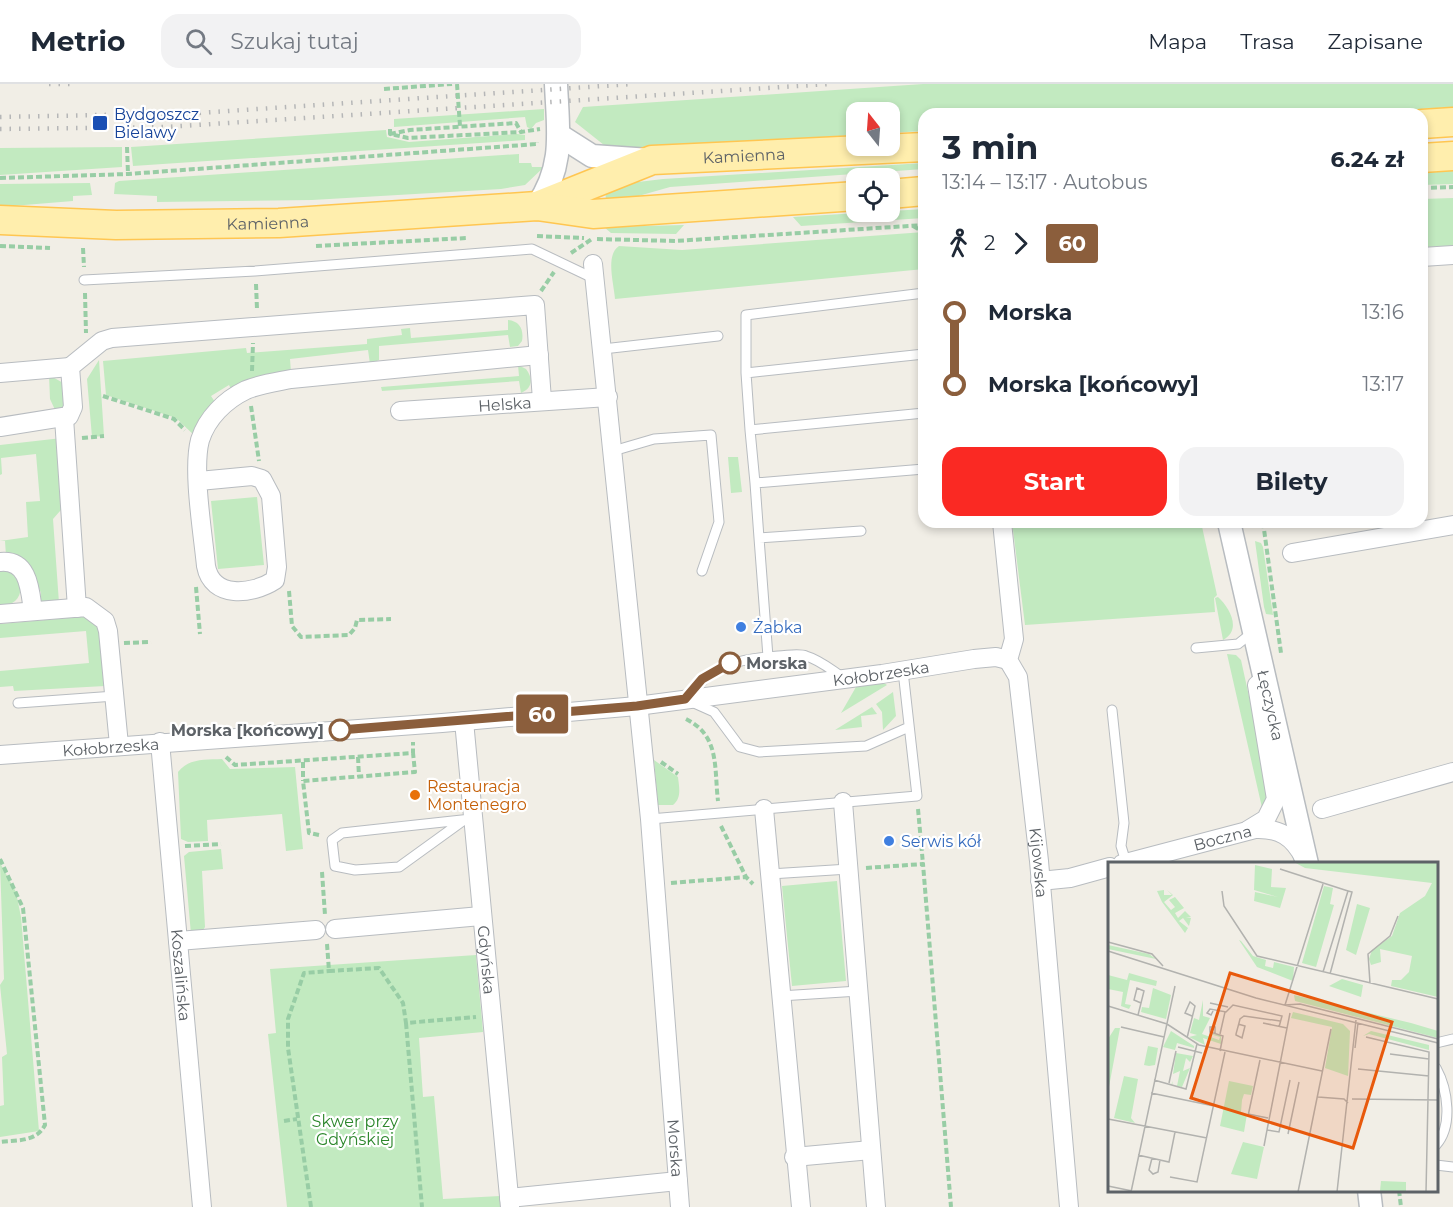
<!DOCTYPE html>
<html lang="pl">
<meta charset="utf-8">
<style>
:root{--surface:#fff;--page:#f2f2f3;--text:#1f2937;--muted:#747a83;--line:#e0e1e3;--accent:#fa2923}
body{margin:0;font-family:Montserrat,sans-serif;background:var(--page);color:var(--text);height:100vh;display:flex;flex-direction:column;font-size:22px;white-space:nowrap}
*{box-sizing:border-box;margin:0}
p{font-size:20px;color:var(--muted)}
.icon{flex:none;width:33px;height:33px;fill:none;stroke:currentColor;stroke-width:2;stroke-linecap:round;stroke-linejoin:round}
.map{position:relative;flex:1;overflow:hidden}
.drawer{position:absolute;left:918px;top:24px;width:510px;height:420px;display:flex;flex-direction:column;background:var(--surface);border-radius:18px;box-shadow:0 3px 9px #0003}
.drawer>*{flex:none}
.badge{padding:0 12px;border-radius:4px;font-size:21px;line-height:39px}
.needle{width:39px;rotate:343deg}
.fabs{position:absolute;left:846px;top:18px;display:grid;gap:12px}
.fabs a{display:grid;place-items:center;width:54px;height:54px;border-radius:12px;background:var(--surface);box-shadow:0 3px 9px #0003;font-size:30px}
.map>.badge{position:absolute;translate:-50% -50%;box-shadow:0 0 0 3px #fff}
.legs{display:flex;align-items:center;gap:9px;height:66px;padding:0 24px;font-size:20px}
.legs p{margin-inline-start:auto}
.head{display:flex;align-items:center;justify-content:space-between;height:102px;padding:0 24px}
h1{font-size:33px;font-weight:700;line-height:45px}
.button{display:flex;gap:12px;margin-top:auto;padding:12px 24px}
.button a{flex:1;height:69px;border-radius:18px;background:var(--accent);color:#fff;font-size:24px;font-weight:700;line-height:69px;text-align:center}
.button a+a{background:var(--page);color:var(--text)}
ul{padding:0 24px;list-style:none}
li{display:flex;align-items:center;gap:21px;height:72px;font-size:22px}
li i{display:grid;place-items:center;width:9px;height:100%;margin:0 8px;background:currentColor}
li i::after{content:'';width:15px;height:15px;margin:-8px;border:4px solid;border-radius:50%;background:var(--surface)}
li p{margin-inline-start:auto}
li:first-child i{background:linear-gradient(#0000 50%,currentColor 0)}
li:last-child i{background:linear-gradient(currentColor 50%,#0000 0)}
header{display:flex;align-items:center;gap:36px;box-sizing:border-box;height:84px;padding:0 30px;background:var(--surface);border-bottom:2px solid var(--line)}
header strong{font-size:28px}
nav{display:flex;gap:33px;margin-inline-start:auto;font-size:21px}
.search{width:420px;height:54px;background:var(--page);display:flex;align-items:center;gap:15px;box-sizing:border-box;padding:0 21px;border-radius:18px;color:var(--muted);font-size:22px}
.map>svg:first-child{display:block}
.green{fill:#c2eac0}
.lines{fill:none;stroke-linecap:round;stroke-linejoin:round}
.service-casing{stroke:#b8bcc0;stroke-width:11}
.minor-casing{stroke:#b8bcc0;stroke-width:20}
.tertiary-casing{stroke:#b8bcc0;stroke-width:25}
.primary-casing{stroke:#ffc651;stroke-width:31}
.path{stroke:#98cda5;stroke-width:4;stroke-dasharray:6 3;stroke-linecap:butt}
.service{stroke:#fff;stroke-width:9}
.minor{stroke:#fff;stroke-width:18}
.tertiary{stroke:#fff;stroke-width:22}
.primary{stroke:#ffeead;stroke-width:28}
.rail{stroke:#b5b6b7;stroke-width:4.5;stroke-dasharray:1.5 8;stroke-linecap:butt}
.path-bridge{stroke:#98cda5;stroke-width:4;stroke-dasharray:6 3;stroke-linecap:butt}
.line-1-casing{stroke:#fff;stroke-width:14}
.line-1{stroke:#8b5e3c;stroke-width:9}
.transit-dot{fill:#1a4fb4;stroke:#fff;stroke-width:2}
.shop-dot{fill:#3f7fe0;stroke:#fff;stroke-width:2}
.stop-1-dot{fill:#fff;stroke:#8b5e3c;stroke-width:3}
.food-dot{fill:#e8710a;stroke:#fff;stroke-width:2}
.labels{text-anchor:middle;stroke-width:4.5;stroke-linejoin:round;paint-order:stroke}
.transit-label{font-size:16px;fill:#164399;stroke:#fff;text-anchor:start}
.street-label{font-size:16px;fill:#5d6267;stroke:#fff}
.shop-label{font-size:16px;fill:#366cbe;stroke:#fff;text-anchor:start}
.stop-label{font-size:16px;font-weight:bold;fill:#5d6267;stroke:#fff;text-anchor:start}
.food-label{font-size:16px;fill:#c56008;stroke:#fff;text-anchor:start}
.park-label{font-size:16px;fill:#2d872d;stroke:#fff}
.inset-road{fill:none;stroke:#b2b2af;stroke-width:1.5}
.view{fill:#e8590c;fill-opacity:0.15;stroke:#e8590c;stroke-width:3}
.inset-edge{fill:none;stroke:#5d6267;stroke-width:3}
</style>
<header>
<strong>Metrio</strong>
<div class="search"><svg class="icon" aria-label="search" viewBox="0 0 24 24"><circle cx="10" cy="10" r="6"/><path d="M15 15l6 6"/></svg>Szukaj tutaj</div>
<nav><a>Mapa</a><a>Trasa</a><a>Zapisane</a></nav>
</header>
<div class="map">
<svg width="1453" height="1123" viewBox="0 0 1453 1123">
<rect width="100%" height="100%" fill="#f1eee6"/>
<path class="green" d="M923 0H1453V23L1346 30H924V47L890 49V28H856V51L606 67 604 61 575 38 583 23Z
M544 25V36L536 39 531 45 527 43 525 33 394 43V35Z
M386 46 387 53 409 58 517 50 525 51V56L133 82 131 63Z
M122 63V83L0 91V64Z
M519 70V79H531L532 83H544L525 101 501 105 312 116 157 118V112L114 110 115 99 119 97Z
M924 79V85L670 103 628 115 606 117 605 102 663 95Z
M1453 85V100L1422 101V86Z
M90 99 92 111 73 112V117L0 123V100Z
M1453 114V162L1422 163V115Z
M924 125V134L801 142 793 133Z
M684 141 676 150 611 149 604 143Z
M924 148V185L615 215C614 200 605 171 619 162L682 166Z
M508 236C520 237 524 246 522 257L518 262 510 263 508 251 379 262V276L370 280 368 266 290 275 291 288 232 307 229 301 211 312 217 321 196 353 176 334 106 311 103 277 246 264 247 269 367 260V255L402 251 401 245 410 244 411 254 508 246Z
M99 276 104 352 92 353 87 295Z
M518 281 526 285C533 294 533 304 521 309L519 297 382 307 381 303 519 292Z
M49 291 65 300 69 322 56 328 50 315Z
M62 354 67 419 53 435 59 519 40 520 41 509 30 481 6 472 5 457H0L28 453 26 418 40 417 36 370 1 374 2 390 0 391V361Z
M728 373H738L742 408 731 409Z
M257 413 264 481 218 485 211 417Z
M1012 438H1201L1217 511 1214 514 1215 528 1025 541Z
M1255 457 1261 459 1263 463 1273 531 1266 530 1264 523Z
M0 486 12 488 21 503C20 516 13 521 0 522Z
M1218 513C1230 524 1242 546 1223 556L1215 514Z
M90 532 99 540 105 602 14 607 13 602 0 603V587L89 579 86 547 0 554V540Z
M1227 570 1236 571 1241 576 1270 708 1263 728Z
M884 599 887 601 841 629 856 603Z
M893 608 896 632 883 646 882 628 876 620Z
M872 623 877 630 861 632 862 643 835 646Z
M222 675 230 685 295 683 303 765 286 767 282 730 207 736 208 757 188 758 181 755 178 688C189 674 205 676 222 675Z
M654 676 678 693C679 703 682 714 673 721H658Z
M221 765 223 785 202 787 205 843 201 849 191 850 184 772 189 768Z
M0 779 16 808 21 833 39 1047 0 1053V1022L4 1021 2 973 7 970 0 901 4 895Z
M837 797 846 897 792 902 782 802Z
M476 871 483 948 419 954 423 1013 434 1012 443 1115 500 1112 501 1123H287L268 950 276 949 270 885Z"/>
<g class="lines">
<g class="service-casing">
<path id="service" d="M84 196 255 187 532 165 595 195
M924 209 746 231V289L924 270
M603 265 718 252
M746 289 750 346 924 329
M750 346 755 399 924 385
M613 367 654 355 711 351 719 438 702 487
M755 399 759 454 861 447
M759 454 768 573
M1196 564 1238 560 1253 548
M842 593C830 585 820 576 806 572 798 569 787 572 778 572 735 575 713 581 685 615L714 628 740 663 759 668 866 662 909 643
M18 619 115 612
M1112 626 1124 739 1121 762 1126 778
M650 735 917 712 903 587
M464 736 399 783 355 786 335 782 332 756 342 749 471 735
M770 790 849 785
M780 912 859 907
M1436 959 1453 955
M1436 984C1448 1006 1453 1042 1436 1061
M1436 1081 1453 1083"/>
</g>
<g class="minor-casing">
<g id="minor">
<path d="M1422 173 1453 171"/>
<path id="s1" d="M593 180 650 735 680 1123"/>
<path d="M0 289 70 283"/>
<path id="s2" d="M400 327 608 313"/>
<path d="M64 334 77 524"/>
<path d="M0 343 69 332 73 323 70 283 102 257 112 254 535 221 542 316"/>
<path d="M199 397 252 392 262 395 271 412 277 483 275 496C252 511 212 515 206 482 203 450 192 386 200 356 207 334 225 316 246 306 260 300 276 298 291 295L539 271"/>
<path id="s3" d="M1002 438 1014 555 1008 576 1018 593 1039 777 1069 1123"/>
<path d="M1292 469 1453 441"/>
<path d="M0 478C29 475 30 506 33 527"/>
<path d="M0 530 86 523 105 537 108 547 119 661"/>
<path id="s4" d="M464 637 510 1123"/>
<path id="s5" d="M160 658 202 1123"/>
<path id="s6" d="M0 671 442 639 637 622 882 590 974 575 996 573 1008 576"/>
<path d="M843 718 876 1123"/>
<path d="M764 725 801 1123"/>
<path d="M1322 725 1453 688"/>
<path d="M1248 746 1266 735 1276 715 1257 601"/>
<path id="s7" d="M1122 780 1255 745C1279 744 1293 752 1304 774"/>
<path d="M1040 797 1070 794 1110 783"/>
<path d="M335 845 481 832"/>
<path d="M178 857 316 846"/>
<path d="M794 1073 871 1066"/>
<path d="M509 1114 678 1097"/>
</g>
</g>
<g class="tertiary-casing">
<g id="tertiary">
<path d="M559 51 592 72 650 76"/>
<path d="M537 122C565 81 558 47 556 0"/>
<path id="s8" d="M1229 438 1307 780"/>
<path d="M1369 1106 1371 1123"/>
</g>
</g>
<g class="primary-casing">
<g id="primary">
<path d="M1422 40 1453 38"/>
<path d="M1422 74 1453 72"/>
<path d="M890 110 924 107"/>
<path id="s9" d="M537 122 652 76 924 63"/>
<path id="s10" d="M0 136 116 141 279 139 537 122 593 130 856 112"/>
</g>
</g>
<path class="path" d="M384 5 452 0
M390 45V50L408 54 521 48
M390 50 410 46 516 39 521 48 540 45
M127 63 128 90
M0 94 128 90 537 60V58
M1422 104 1453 103
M913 142 924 148
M537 152 584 154
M597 155 675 157 924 141
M0 162 50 164
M316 162 467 154
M83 164 84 183
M571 169 592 155
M256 200 257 225
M541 207 554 188
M85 209 86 249
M252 287 253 259
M103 312 174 335 185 346
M251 322 259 377
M82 354 104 352
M1263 438 1281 569
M196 503 200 550
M289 507 292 542 301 553 349 551 355 544 357 536 391 535
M124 559 151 558
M686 635C720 652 714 683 718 717
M226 673 235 681 413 669V658
M358 673 359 693
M303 678V697
M661 678 678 690
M918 725 923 780
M721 742 746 793 753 800
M319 751 309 749 303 697 415 688 413 669
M185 762 221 760
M0 775 23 824 45 1041C36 1058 18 1056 0 1058
M866 784 923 780 951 1123
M322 788 325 831
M671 799 746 793
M327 860 329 887 379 884 403 919 406 939 476 933
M406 939 422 1123
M284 1037 297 1035
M1399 1106 1401 1123
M311 1123 288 964V935L304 889 329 887"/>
<use href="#service" class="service"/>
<use href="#minor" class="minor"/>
<use href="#tertiary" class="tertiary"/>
<use href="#primary" class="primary"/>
<path class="rail" d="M49 0H77
M0 33 198 29 633 0
M0 45 166 43 829 0"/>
<path class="path-bridge" d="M457 0 460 42"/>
</g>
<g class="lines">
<g class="line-1-casing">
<path id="line-1" d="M340 646 637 622 685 615 702 595 730 579"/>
</g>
<use href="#line-1" class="line-1"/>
</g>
<rect class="transit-dot" x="92" y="31" width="16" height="16" rx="3"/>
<g class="shop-dot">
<circle cx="741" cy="543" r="6"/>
<circle cx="889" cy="757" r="6"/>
</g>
<g class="stop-1-dot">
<circle cx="730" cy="579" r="10"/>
<circle cx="340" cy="646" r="10"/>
</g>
<circle class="food-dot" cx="415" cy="711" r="6"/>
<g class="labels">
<g class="transit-label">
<text x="114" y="36">Bydgoszcz<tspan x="114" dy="18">Bielawy</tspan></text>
</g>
<g class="street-label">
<text dy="6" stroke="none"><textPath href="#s9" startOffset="216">Kamienna</textPath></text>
<text dy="6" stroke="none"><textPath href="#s10" startOffset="268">Kamienna</textPath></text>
<text dy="6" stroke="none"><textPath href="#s2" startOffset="105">Helska</textPath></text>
<text dy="6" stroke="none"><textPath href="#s6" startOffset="885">Kołobrzeska</textPath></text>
<text dy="6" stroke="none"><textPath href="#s8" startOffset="188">Łęczycka</textPath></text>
<text dy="6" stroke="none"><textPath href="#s6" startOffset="111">Kołobrzeska</textPath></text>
<text dy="6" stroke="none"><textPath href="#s7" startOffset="104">Boczna</textPath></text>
<text dy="6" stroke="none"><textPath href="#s3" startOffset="346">Kijowska</textPath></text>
<text dy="6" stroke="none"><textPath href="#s4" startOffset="240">Gdyńska</textPath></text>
<text dy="6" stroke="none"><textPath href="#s5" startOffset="234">Koszalińska</textPath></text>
<text dy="6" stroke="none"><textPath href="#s1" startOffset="888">Morska</textPath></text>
</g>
<g class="shop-label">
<text x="753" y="549">Żabka</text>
<text x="901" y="763">Serwis kół</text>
</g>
<g class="stop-label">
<text x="746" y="585">Morska</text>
<text x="324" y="652" text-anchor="end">Morska [końcowy]</text>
</g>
<g class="food-label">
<text x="427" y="708">Restauracja<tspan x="427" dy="18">Montenegro</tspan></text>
</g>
<g class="park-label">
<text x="355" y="1043">Skwer przy<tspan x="355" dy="18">Gdyńskiej</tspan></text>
</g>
</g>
<g transform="translate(1108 778)">
<rect width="330" height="330" fill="#f1eee6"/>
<path d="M186 0H330V135L283 124 284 118H293L301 110 304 94 272 87 273 100 263 103 261 97 264 88 284 74 292 51 317 34 324 21 197 6ZM147 3 164 7 163 25 178 26 172 46 146 39 147 30 170 35 146 28ZM216 24 225 26 222 42 226 43 208 105 194 101ZM56 28V33H64L59 28 65 33 56 40 63 48 67 45 61 38 67 35 76 46 67 51 70 56 77 49 83 55H78L83 56 81 64 75 56 71 59 80 66 77 71 54 40 49 29ZM249 42 262 46 248 93 238 88ZM131 78 133 79 145 94 158 98 157 104 165 106 166 100 186 105 185 119 149 105ZM0 83 41 92 48 97 0 87ZM21 111 49 119 48 124 22 118 17 142 23 143 21 147 13 144 15 130 0 127V113L19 118ZM234 117 255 123 253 135 221 124ZM45 126 63 133 58 157 33 150 34 145 41 146ZM186 133 303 161 330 169V176L187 139ZM95 138V154L102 156 94 172 111 178 112 175 102 172 113 173V182L95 176 97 183 81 175 89 173 82 171 86 156 91 158ZM185 150 235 162 242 169 240 214 217 206 224 165 183 156ZM7 166H12L0 230V177ZM63 169 86 184V186L69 181 67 188 55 185ZM263 169 321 183V188L261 172 255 174ZM40 184 50 186 47 203 41 204 36 203ZM68 191 85 194 82 200 78 196 75 209 82 206 74 225 63 223 65 219 64 223 69 224 72 209 65 212ZM16 214 30 217 23 256 27 261 6 256ZM121 219 145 224 143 233 136 232 134 238 133 250 139 252 136 270 112 264ZM135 280 156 285 149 317 123 312ZM273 319 298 320V330L272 329Z" fill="#c2eac0"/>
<path class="inset-road" d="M172 7 240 29M114 29 116 44 149 94 330 137M0 80 44 92 55 104M0 89 148 136 330 181M215 110 240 29 244 30 222 112M262 121 260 92 282 74 290 54M102 141 120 145M177 143 215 22M177 143 192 142 330 177M0 144 59 162 91 183 214 209M105 149 103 153 99 151 102 147 118 150 125 143 174 154 171 165M30 153 36 129 29 126 26 138 33 141M155 161 179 166M130 162 137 164 134 176 128 173V172L131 161 132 157 136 154 172 159M13 165 56 175M107 171V165H102V170L115 174 112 189M112 172 117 150M258 175 321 190 318 330M79 176 87 144 82 140 77 151 84 154M70 185 94 191M247 186 250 161M282 192 321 197M250 207 321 214M46 218 78 227 89 182M61 221 68 189M43 231 106 244M210 235 236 237 240 241M244 237 330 238M140 252 160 256M140 254 152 198M0 257 99 276M159 268 182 151M180 272 191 220M156 284 159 268 171 270 182 218M30 293 61 300 67 270M44 296 41 308 45 312 50 310 52 298M62 315 89 320 117 190M0 324 29 330M23 330 67 124M190 330 223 167M229 330 248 158"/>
<path class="view" d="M122 111 284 160 245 286 83 236Z"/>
<rect width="330" height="330" class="inset-edge"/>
</g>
</svg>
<div class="fabs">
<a><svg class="needle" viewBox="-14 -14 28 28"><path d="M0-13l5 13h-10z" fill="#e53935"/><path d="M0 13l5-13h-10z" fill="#747a83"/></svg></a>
<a><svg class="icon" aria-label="locate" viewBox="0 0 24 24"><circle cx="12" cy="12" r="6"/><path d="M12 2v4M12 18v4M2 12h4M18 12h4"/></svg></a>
</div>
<b class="badge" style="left:542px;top:630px;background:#8b5e3c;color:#fff">60</b>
<section class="drawer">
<div class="head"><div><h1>3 min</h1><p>13:14 – 13:17 · Autobus</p></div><b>6.24 zł</b></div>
<div class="legs"><svg class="icon" aria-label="walk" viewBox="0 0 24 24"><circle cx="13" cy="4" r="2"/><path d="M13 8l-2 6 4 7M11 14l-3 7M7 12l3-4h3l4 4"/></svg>2<svg class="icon" aria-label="forward" viewBox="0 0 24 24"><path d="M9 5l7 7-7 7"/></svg><b class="badge" style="background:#8b5e3c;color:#fff">60</b></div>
<ul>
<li><i style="color:#8b5e3c"></i><b>Morska</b><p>13:16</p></li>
<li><i style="color:#8b5e3c"></i><b>Morska [końcowy]</b><p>13:17</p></li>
</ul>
<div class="button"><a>Start</a><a>Bilety</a></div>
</section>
</div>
